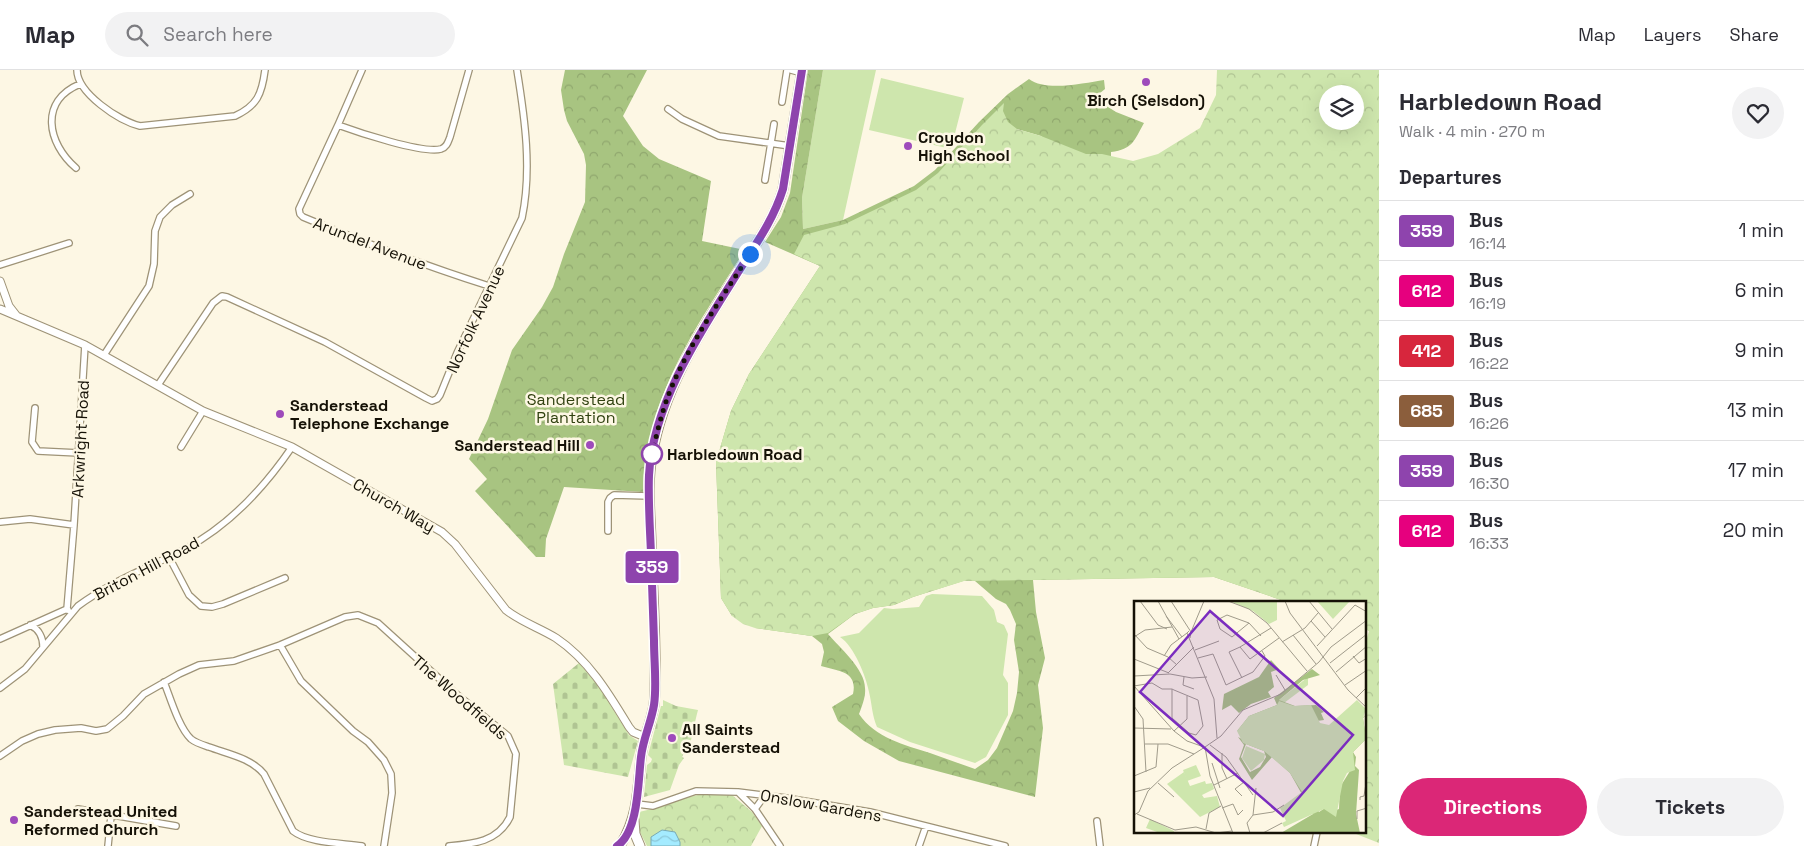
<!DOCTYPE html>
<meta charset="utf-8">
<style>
:root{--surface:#fff;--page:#f2f2f3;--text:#2b2b33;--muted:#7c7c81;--line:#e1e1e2;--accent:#db2777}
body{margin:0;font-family:"Space Grotesk",sans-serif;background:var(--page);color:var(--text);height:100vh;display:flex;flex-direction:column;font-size:19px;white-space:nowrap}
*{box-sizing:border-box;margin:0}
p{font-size:16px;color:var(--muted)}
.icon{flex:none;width:28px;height:28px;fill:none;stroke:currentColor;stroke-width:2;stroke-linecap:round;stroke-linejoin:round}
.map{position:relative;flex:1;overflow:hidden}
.sheet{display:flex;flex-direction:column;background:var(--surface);width:425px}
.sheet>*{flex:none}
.badge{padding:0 10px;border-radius:4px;font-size:18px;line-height:32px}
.buttons{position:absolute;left:1319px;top:15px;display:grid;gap:10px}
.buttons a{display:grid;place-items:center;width:45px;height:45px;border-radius:50%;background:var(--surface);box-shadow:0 5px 20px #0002;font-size:25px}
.you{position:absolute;width:25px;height:25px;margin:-12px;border:4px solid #fff;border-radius:50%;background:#1a73e8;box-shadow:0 0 0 8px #1a73e833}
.map>.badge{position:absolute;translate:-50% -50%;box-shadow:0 0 0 2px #fff}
h2{padding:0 20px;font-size:19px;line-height:45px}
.round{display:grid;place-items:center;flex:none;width:52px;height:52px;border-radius:26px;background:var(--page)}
.overview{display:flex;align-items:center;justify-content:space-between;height:85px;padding:0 20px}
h1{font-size:24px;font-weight:800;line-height:38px}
.action{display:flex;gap:10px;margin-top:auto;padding:10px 20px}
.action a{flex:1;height:58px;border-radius:30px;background:var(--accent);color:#fff;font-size:20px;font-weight:800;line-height:58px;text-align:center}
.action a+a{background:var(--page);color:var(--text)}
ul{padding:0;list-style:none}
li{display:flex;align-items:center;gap:15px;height:60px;padding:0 20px;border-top:1px solid var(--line)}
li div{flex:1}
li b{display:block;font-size:19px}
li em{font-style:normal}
li .badge{min-width:55px;font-weight:700;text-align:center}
header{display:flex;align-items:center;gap:30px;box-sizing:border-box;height:70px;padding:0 25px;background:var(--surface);border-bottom:1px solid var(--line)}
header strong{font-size:24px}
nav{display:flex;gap:28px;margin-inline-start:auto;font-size:18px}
.search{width:350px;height:45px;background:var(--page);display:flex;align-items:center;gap:12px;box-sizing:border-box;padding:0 18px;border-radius:28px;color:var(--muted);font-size:19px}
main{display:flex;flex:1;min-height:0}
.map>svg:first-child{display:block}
.green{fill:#cee6ad}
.forest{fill:url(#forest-crowns);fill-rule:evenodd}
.cemetery{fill:url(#cemetery-stones)}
.park{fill:url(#park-crowns);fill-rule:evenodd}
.water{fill:url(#water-waves);stroke:#79aab4}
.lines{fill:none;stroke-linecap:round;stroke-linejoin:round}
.minor-casing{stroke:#9e9377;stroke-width:8}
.tertiary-casing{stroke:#9e9377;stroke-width:9}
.primary-casing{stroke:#9e9377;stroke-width:11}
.minor{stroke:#fff;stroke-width:5.5}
.tertiary{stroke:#fff;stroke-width:7}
.primary{stroke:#fff;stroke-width:9}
.line-casing{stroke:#fff;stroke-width:11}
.line{stroke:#8e44ad;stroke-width:8}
.walk{stroke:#151106;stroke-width:5;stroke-dasharray:0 9}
.poi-dot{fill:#9e4bbb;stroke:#fdf7e4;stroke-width:2}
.stop-dot{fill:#fff;stroke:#8e44ad;stroke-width:2.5}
.labels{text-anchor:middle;stroke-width:5;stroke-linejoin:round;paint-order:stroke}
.poi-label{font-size:16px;font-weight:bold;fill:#151106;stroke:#fdf7e4;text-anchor:start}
.street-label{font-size:16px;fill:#151106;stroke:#fdf7e4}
.park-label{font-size:16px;fill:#304110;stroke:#fdf7e4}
.stop-label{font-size:16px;font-weight:bold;fill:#151106;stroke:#fdf7e4;text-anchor:start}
.inset-road{fill:none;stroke:#a09b8b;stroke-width:1}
.view{fill:#7b2cbf;fill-opacity:0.15;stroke:#7b2cbf;stroke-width:2.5}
.inset-edge{fill:none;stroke:#151106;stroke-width:2.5}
</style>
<header>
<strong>Map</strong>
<div class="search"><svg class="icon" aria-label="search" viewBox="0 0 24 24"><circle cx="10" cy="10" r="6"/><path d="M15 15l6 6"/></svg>Search here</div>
<nav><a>Map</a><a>Layers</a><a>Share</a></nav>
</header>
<main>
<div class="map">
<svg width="1379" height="776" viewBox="0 0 1379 776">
<defs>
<pattern id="forest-crowns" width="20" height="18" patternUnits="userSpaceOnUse" patternTransform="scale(1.25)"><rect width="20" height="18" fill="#a8c481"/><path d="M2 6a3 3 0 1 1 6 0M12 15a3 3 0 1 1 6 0" fill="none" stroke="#90a76e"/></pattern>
<pattern id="cemetery-stones" width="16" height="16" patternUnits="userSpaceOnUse" patternTransform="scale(1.25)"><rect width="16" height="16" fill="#cee6ad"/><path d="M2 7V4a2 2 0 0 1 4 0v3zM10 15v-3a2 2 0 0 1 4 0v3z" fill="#b0c493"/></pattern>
<pattern id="park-crowns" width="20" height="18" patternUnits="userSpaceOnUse" patternTransform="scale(1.25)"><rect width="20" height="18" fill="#cee6ad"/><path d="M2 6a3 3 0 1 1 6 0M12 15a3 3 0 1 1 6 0" fill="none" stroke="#b0c493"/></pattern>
<pattern id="water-waves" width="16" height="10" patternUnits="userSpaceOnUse" patternTransform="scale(1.25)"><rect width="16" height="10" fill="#a4ebff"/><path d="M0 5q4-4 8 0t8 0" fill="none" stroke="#8cc8d9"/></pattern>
</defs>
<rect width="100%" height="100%" fill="#fdf7e4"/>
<path class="green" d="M823 0H876L843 150 803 159 802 128Z
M881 8 964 28 951 79 869 60Z
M932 524 982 526 994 540 997 552 1004 555 1008 564 1003 605 1008 613V645L986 687 975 693 910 672 877 657C872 646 872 634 869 622 866 606 854 576 840 567L859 563 884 538 893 539 919 537 926 526Z"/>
<path class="forest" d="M565 0H647L623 46 643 76 659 89 711 111 702 171 745 180C696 257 646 327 643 422L564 417 546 469 545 487H536L475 421 487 409 469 389 488 349 512 280 542 237 553 217 564 184 585 132 586 95 584 84 567 51 564 40 561 20Z
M808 0H823L802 128 803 159 843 150 914 116 935 100 979 52 1008 24 1029 9C1046 22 1084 13 1104 10L1105 19 1094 28 1116 42 1144 53C1134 71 1133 79 1111 82V134L1041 66 1017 59 736 533 732 546 721 528 716 392 731 341 749 304 820 196 765 172 781 147 790 123Z
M890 492 1369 511 1379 565 1365 559V532H1287L1214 507 1033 510 1036 542 1045 588 1038 615 1043 658 1035 727 899 691 864 671 838 651 832 637 853 624C858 601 838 601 821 596L824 582 822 574 812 566 755 558 758 551ZM963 511H975L996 529 1006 534 1010 540 1016 554 1014 570 1019 602 1017 623 1013 641 997 678 988 690 975 699C960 694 945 688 930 683 905 675 875 668 859 644 862 636 866 626 865 618 865 599 839 577 828 564L855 544 873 538 894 535 913 527Z"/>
<path class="cemetery" d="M579 593 600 618 629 665 638 671 628 707 564 695 553 614Z
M663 630 676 636 698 640C694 655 692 669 687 685L684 683 682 687 684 688 679 695 670 720 644 727 647 695 651 692 652 689 648 685 661 636H663Z"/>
<path class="park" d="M1217 0H1379V773L1351 762H1365V575L1369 561 1365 559V532H1287L1214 507 964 511 913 527 894 535 873 538 855 544 828 563 812 566 755 558 743 554 732 546 721 528 716 392 731 341 749 304 820 196 794 184 804 165 845 154 916 120 938 103 982 55 1004 33 1003 41 1008 52 1017 59 1041 66 1086 84H1102L1133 91 1158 84 1200 58 1216 25ZM1328 24H1355V51H1328Z
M698 725H732L752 742 762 756 751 776H647L640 762 639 742C659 738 678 729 698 725Z"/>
<path class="water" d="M662 760 675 762 680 772V776H651V767Z"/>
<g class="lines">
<g class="minor-casing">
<path id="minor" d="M77 0C77 23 119 51 140 56L235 46C257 36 262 24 265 0
M469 0 450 67C448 72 447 77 441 79 423 84 357 62 338 55L299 139 300 144 303 147C365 173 426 196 489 216
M791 0 802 3
M782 32 787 0
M668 39 682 49 719 66 790 76
M338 55 362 0
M76 98C47 73 39 31 80 14
M765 110 774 54
M0 195 69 173
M104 285 149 216 154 194 155 161 160 147 172 135 190 124
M158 315 213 233 222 226 227 227 325 272 426 328 432 331 437 329 440 325 457 283 522 148C532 100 525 49 517 0
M35 338 32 372 38 381 79 383
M181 377 203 341
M0 452 30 449 74 455
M608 461V432L610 428 614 425 649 426
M169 487 189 525 201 536 212 537 223 534 285 508
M67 539 74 455 85 275
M30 555C39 559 43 568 43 577
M0 569 67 539 68 540
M280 575 301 611 353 661 368 672 384 690 391 704 392 723 384 776
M164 612C170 627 179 658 191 669 196 673 203 675 209 677 228 684 251 688 264 704L293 761C308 773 342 773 362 776
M0 618 25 599 78 536C110 512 150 497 185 479 230 455 264 418 292 377
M0 686 22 671 38 664 55 660 81 658 96 661 107 659 123 646 144 624 179 604 199 595 234 591 280 575 345 547 358 545 378 553 454 622 508 666 516 684 510 747C498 772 473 774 449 776
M739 723 755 739 780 776
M637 734 653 736 696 721 738 722 786 728 870 742 1005 776
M78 739 176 756
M755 739 765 725
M1097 751 1100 776
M108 776 111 746
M919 776 926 756
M1314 776 1317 762"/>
</g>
<g class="tertiary-casing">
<path id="tertiary" d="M0 211 9 236 16 245
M0 239 85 275 203 341 292 377 442 462 455 474 506 540C521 552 540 558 556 568 589 590 609 624 629 657L633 662 645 667"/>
</g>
<g class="primary-casing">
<path id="primary" d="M634 750 635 764 640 776
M621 774C638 747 638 717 641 687 643 669 651 653 654 635 655 627 655 617 655 609 656 562 652 515 651 469 650 441 647 413 652 386 663 318 702 259 738 202 755 175 774 150 783 119L802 0"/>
</g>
<use href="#minor" class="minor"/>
<use href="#tertiary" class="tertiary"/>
<use href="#primary" class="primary"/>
</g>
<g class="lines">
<g class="line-casing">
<path id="line" d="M617 776C639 762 638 710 641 687 643 669 651 653 654 635 657 615 654 592 654 571 653 542 652 513 651 484 650 458 648 431 649 405 653 330 704 257 742 196 758 171 774 148 783 119L802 0"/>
</g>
<use href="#line" class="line"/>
<path class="walk" d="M652 384C657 363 662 341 670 321 690 272 722 228 750 184"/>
</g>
<g class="poi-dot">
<circle cx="1146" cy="12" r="5"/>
<circle cx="908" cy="76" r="5"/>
<circle cx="280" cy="344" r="5"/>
<circle cx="590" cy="375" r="5"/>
<circle cx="672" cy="668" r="5"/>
<circle cx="14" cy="750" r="5"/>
</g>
<circle class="stop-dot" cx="652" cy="384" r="10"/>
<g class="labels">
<g class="poi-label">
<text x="1146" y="36" text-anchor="middle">Birch (Selsdon)</text>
<text x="918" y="73">Croydon<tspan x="918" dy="18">High School</tspan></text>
<text x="290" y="341">Sanderstead<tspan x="290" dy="18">Telephone Exchange</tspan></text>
<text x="580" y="381" text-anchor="end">Sanderstead Hill</text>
<text x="682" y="665">All Saints<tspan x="682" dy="18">Sanderstead</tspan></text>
<text x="24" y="747">Sanderstead United<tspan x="24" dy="18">Reformed Church</tspan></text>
</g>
<g class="street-label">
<text transform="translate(370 173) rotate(21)" y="6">Arundel Avenue</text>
<text transform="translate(475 249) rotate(-65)" y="6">Norfolk Avenue</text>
<text transform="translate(80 369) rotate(-87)" y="6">Arkwright Road</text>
<text transform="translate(394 435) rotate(30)" y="6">Church Way</text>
<text transform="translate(146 498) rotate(-28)" y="6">Briton Hill Road</text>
<text transform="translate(460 627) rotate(41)" y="6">The Woodfields</text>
<text transform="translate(821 735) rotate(10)" y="6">Onslow Gardens</text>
</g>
<g class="park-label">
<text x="576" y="335">Sanderstead<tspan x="576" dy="18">Plantation</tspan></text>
</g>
<g class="stop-label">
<text x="667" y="390">Harbledown Road</text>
</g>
</g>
<g transform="translate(1134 531)">
<rect width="232" height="232" fill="#fdf7e4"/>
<path d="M96 0H143V19L135 23 119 10ZM174 76V84L150 102 145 99ZM112 145 131 153 130 159 117 170 108 157ZM62 164 67 175 53 180 49 169ZM16 218 40 230V232H26L12 227Z" fill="#cee6ad"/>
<path d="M137 59 145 68 137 71 140 86 134 91 137 96 117 103 105 112 97 104 88 109 90 93 125 76ZM178 68 186 74 169 79 145 99 161 105 182 104 190 111 187 112 190 119 183 120 185 124 176 106 103 130 115 115 143 104 140 97ZM232 114 229 117 232 138 219 151 222 156 221 165 225 169 222 213 226 232H147L179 213 156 172 138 156 118 179 105 158 110 144 104 136 151 161 185 211 191 207 196 211 205 208 206 186 216 170 222 121ZM112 143 130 150 132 156 126 166 116 171 107 156Z" fill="#a8c481" fill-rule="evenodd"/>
<path d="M183 0H216L199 18ZM223 99 232 108 229 117 232 138 219 151 221 169 213 172 209 180 202 216 190 208 150 226 148 222 152 220 146 207 168 191 156 172 130 150 109 142 103 130 115 115 143 104 145 100 160 105 177 104 186 122 195 124ZM50 171 56 185 71 180 72 183 78 182 80 188 68 194 70 197 83 195 86 206 66 216 33 183Z" fill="#cee6ad"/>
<path class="inset-road" d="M6 0 24 24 33 28M24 0 45 38M37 0 57 31 56 37M94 0 115 8 133 22 173 70M151 0 156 12 214 89 233 107M175 0 198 28M32 15 48 36M177 20 191 36M115 22 98 36 86 28 83 19 93 14 115 22 127 35M55 30 53 32 80 98 83 137M57 31 70 0M0 33 13 47 34 56 43 64M159 34 182 63M0 36 11 29 38 26M148 41 171 27 184 12M183 45 221 4 233 11M106 46 137 27M61 49 85 40M30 55 37 44 53 32M219 55 225 62 233 57M64 57 79 53 92 84 119 71 131 55 128 50M0 58 35 72M196 62 233 33M202 71 233 45M34 72 60 46M142 74 151 89M0 75 36 73 58 77 73 76M50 76 49 84 60 88M108 77 95 51 106 46 116 58 145 37M211 84 233 69M0 85 18 82 28 88H38L40 89 64 99 69 125 62 134 55 132 38 117V88M0 85 40 130 53 140 70 146M222 97 233 86M0 105 9 118 12 171M0 127 37 128M40 130 53 118V95M11 143H34L60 153M76 144 92 156 119 194M71 146 87 135 109 109 147 93 185 61 197 46 233 19M71 146 76 175 99 232M88 152V167L93 178M78 162 86 187M0 175 22 166 24 143M24 182 40 196M80 184 104 172M0 191 16 187M108 195 101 188 110 181M226 199V196L230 195 233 176M88 207 99 203 104 214 109 209M3 213 41 229 62 226 82 232 98 230M0 214 5 211 14 190 38 167 71 146M119 214 139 211 150 204M223 218V210L233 207M72 228 75 212 87 205M116 232 113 222 119 214 122 187M129 232 148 222"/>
<path class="view" d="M76 10 219 134 149 215 6 91Z"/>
<rect width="232" height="232" class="inset-edge"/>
</g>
</svg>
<div class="buttons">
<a><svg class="icon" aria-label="layers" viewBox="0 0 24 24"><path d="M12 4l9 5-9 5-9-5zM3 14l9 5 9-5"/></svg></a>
</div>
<div class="you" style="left:750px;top:184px"></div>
<b class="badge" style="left:652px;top:497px;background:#8e44ad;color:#fff">359</b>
</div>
<section class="sheet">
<div class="overview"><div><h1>Harbledown Road</h1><p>Walk · 4 min · 270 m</p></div><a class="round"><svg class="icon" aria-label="heart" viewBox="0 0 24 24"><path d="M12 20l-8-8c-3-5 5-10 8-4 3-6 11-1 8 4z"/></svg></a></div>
<h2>Departures</h2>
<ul>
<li><span class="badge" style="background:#8e44ad;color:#fff">359</span><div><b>Bus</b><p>16:14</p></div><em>1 min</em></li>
<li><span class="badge" style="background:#e6007e;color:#fff">612</span><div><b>Bus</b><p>16:19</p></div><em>6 min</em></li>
<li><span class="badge" style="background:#d7263d;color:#fff">412</span><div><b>Bus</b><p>16:22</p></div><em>9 min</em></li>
<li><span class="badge" style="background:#8b5e3c;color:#fff">685</span><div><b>Bus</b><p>16:26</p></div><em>13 min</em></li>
<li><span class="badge" style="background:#8e44ad;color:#fff">359</span><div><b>Bus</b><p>16:30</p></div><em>17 min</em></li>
<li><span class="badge" style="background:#e6007e;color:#fff">612</span><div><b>Bus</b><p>16:33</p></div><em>20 min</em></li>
</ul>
<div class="action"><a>Directions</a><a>Tickets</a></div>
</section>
</main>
